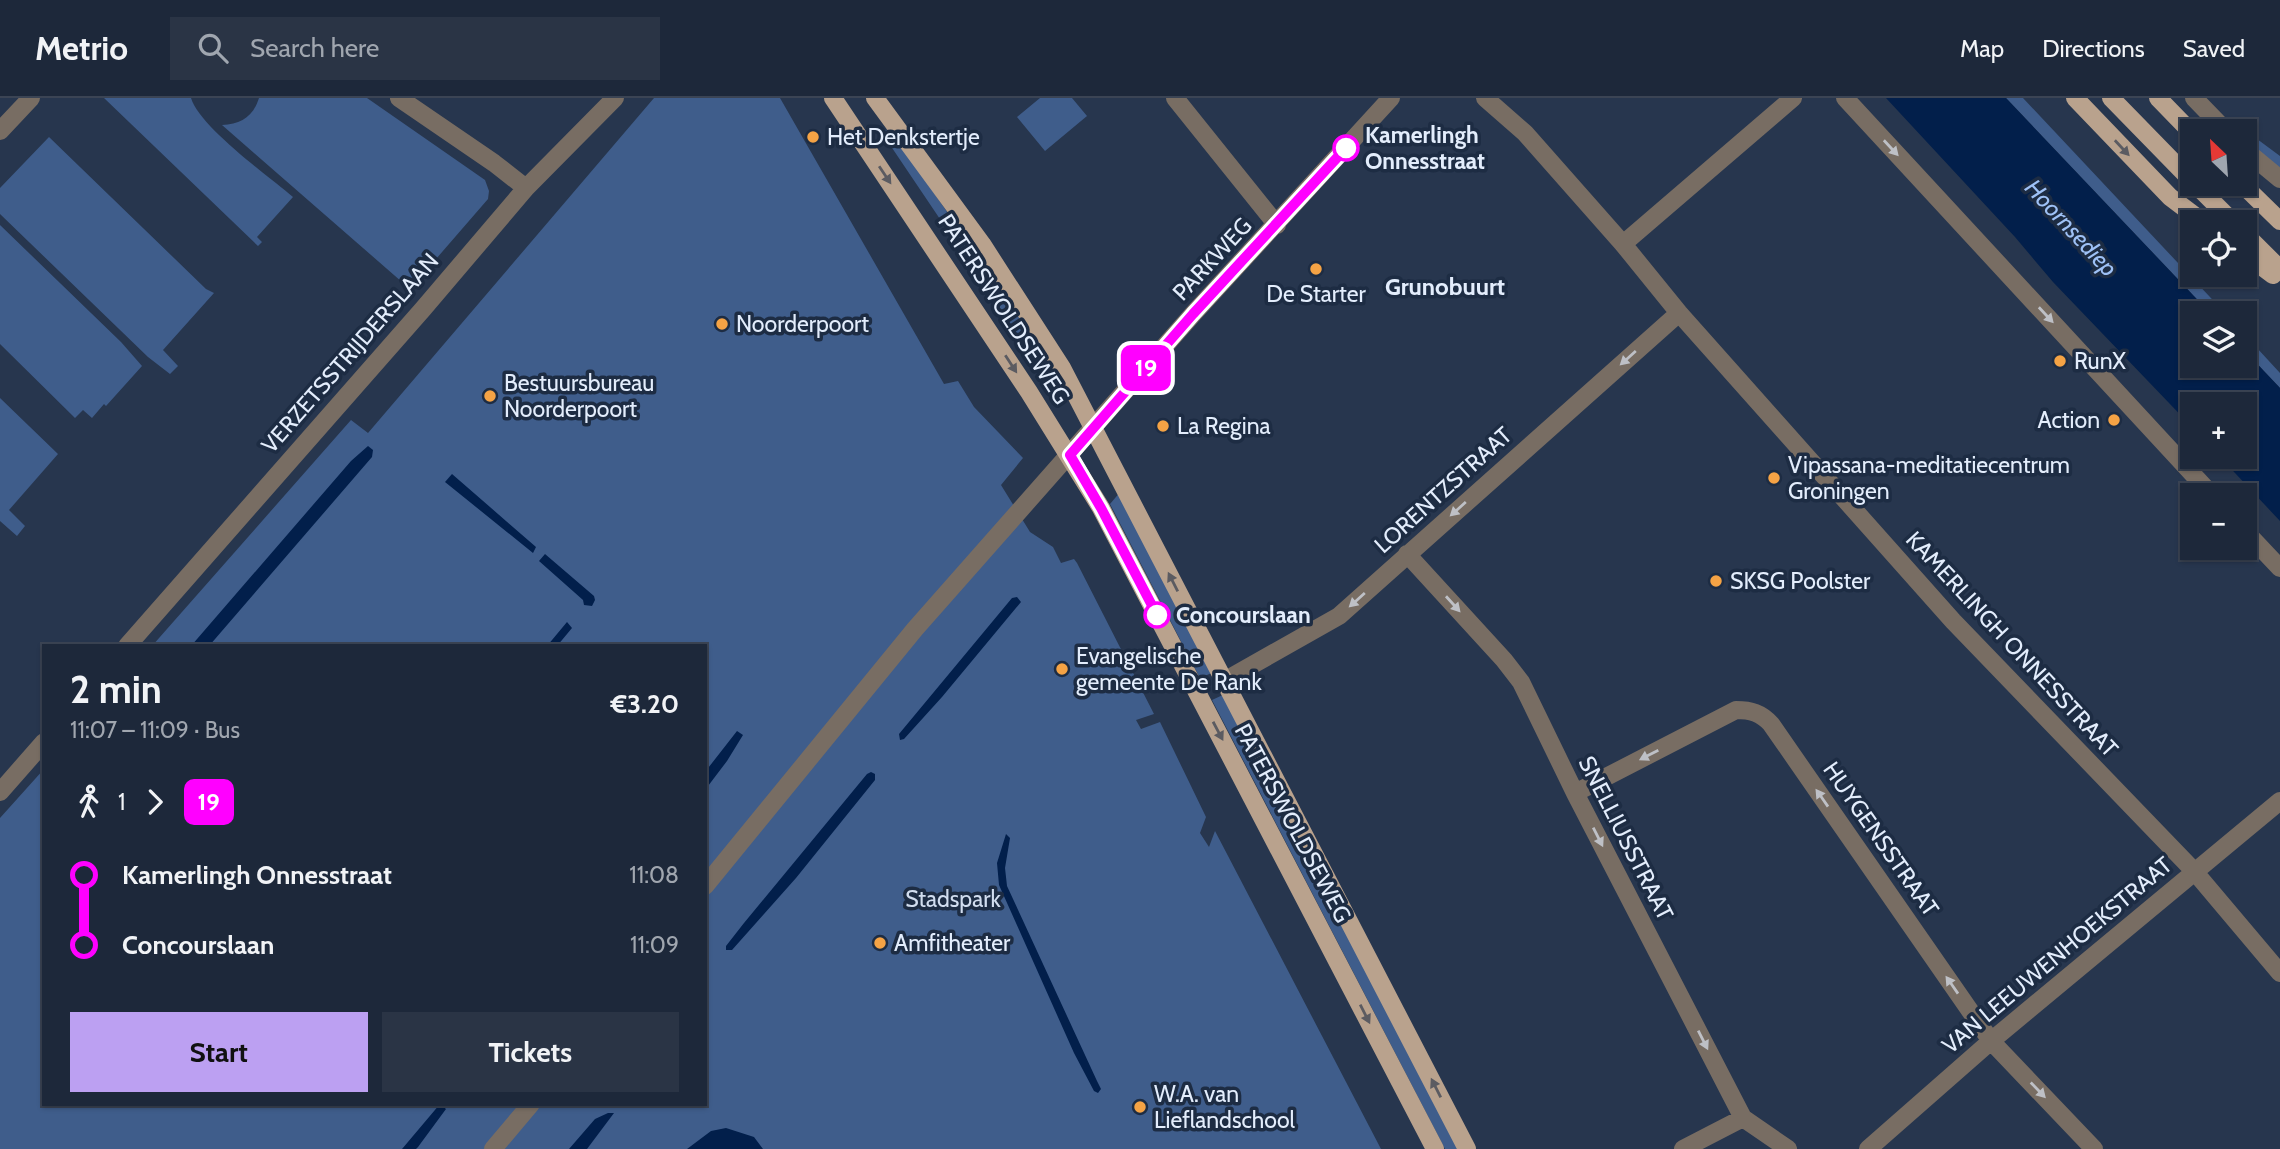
<!DOCTYPE html>
<meta charset="utf-8">
<style>
:root{--surface:#1d283a;--page:#2a3445;--text:#f1f3f6;--muted:#a0a6af;--line:#3b4454;--accent:#bca0f2}
body{margin:0;font-family:Cabin,sans-serif;background:var(--page);color:var(--text);height:100vh;display:flex;flex-direction:column;font-size:26px;white-space:nowrap}
*{box-sizing:border-box;margin:0}
p{font-size:23px;color:var(--muted)}
.icon{flex:none;width:38px;height:38px;fill:none;stroke:currentColor;stroke-width:2;stroke-linecap:round;stroke-linejoin:round}
.map{position:relative;flex:1;overflow:hidden}
.panel{position:absolute;left:42px;top:546px;width:665px;height:462px;display:flex;flex-direction:column;background:var(--surface);border-radius:0px;box-shadow:0 2px 5px #0004,0 0 0 2px var(--line)}
.panel>*{flex:none}
.badge{padding:0 14px;border-radius:10px;font-size:24px;line-height:46px}
.needle{width:46px;rotate:335deg}
.buttons{position:absolute;left:2180px;top:21px;display:grid;gap:14px}
.buttons a{display:grid;place-items:center;width:77px;height:77px;border-radius:0px;background:var(--surface);box-shadow:0 2px 5px #0004,0 0 0 2px var(--line);font-size:35px}
.map>.badge{position:absolute;translate:-50% -50%;box-shadow:0 0 0 4px #fff}
.legs{display:flex;align-items:center;gap:10px;height:77px;padding:0 28px;font-size:23px}
.legs p{margin-inline-start:auto}
.head{display:flex;align-items:center;justify-content:space-between;height:119px;padding:0 28px}
h1{font-size:38px;font-weight:800;line-height:52px}
.cta{display:flex;gap:14px;margin-top:auto;padding:14px 28px}
.cta a{flex:1;height:80px;border-radius:0px;background:var(--accent);color:#111;font-size:28px;font-weight:800;line-height:80px;text-align:center}
.cta a+a{background:var(--page);color:var(--text)}
ul{padding:0 28px;list-style:none}
li{display:flex;align-items:center;gap:24px;height:70px;font-size:26px}
li i{display:grid;place-items:center;width:10px;height:100%;margin:0 9px;background:currentColor}
li i::after{content:'';width:18px;height:18px;margin:-9px;border:5px solid;border-radius:50%;background:var(--surface)}
li p{margin-inline-start:auto}
li:first-child i{background:linear-gradient(#0000 50%,currentColor 0)}
li:last-child i{background:linear-gradient(currentColor 50%,#0000 0)}
header{display:flex;align-items:center;gap:42px;box-sizing:border-box;height:98px;padding:0 35px;background:var(--surface);border-bottom:2px solid var(--line)}
header strong{font-size:33px}
nav{display:flex;gap:38px;margin-inline-start:auto;font-size:24px}
.search{width:490px;height:63px;background:var(--page);display:flex;align-items:center;gap:18px;box-sizing:border-box;padding:0 24px;border-radius:0px;color:var(--muted);font-size:26px}
.map>svg:first-child{display:block}
.green{fill:#3f5d8b}
.water{fill:#021f4b}
.lines{fill:none;stroke-linecap:round;stroke-linejoin:round}
.minor{stroke:#786d63;stroke-width:18}
.major{stroke:#b9a28d;stroke-width:18}
.oneway{fill:#bec0c6}
.oneway2{fill:#5b5b61}
.line-1-casing{stroke:#fff;stroke-width:16}
.line-1{stroke:#f0f;stroke-width:10}
.poi-dot{fill:#f5a345;stroke:#1d2c43;stroke-width:2.5}
.stop-1-dot{fill:#fff;stroke:#f0f;stroke-width:3.5}
.labels{text-anchor:middle;stroke-width:7;stroke-linejoin:round;paint-order:stroke}
.stop-label{font-size:23px;font-weight:bold;fill:#e3edfc;stroke:#1d2c43;text-anchor:start}
.poi-label{font-size:23px;fill:#e3edfc;stroke:#1d2c43;text-anchor:start}
.street-label{font-size:23px;fill:#e3edfc;stroke:#1d2c43}
.park-label{font-size:23px;fill:#d1ddef;stroke:#1d2c43}
.water-label{font-size:24px;font-style:italic;fill:#9ec1f6;stroke:#1d2c43}
.neighbourhood-label{font-size:24px;font-weight:bold;fill:#e3edfc;stroke:#1d2c43}
</style>
<header>
<strong>Metrio</strong>
<div class="search"><svg class="icon" aria-label="search" viewBox="0 0 24 24"><circle cx="10" cy="10" r="6"/><path d="M15 15l6 6"/></svg>Search here</div>
<nav><a>Map</a><a>Directions</a><a>Saved</a></nav>
</header>
<div class="map">
<svg width="2280" height="1051" viewBox="0 0 2280 1051">
<rect width="100%" height="100%" fill="#27364e"/>
<path class="green" d="M104 0H191C199 28 268 78 293 99L257 139 262 144 258 148Z
M259 0H367L485 82 489 93 488 101 410 191 222 27C241 26 253 19 259 0Z
M654 0H780L944 286 958 283 974 309 1023 360 1001 387 1030 434 1053 449 1061 465 1074 461 1077 465 1154 616 1136 622 1141 631 1160 624 1206 719 1200 735 1209 749 1215 733 1381 1051H0V720L44 671V1006H705V548H152L351 322 368 335Z
M1040 0H1072L1087 18 1045 53 1017 19Z
M2006 0H2023L2225 215H2210Z
M889 30 1015 212 1048 265 1041 271 882 35Z
M2253 38 2280 58V72L2248 44Z
M49 39 206 191 214 195 163 252 178 268 170 276 148 259 0 116V90Z
M0 127 121 244 142 268 106 308 104 306 92 320 83 312 75 320 0 246Z
M2245 237 2280 275V290L2245 253Z
M0 300 58 356 9 412 25 428 17 438 0 423Z
M1121 393 1214 574 1200 580 1110 406Z
M1225 596 1462 1051H1445L1212 602Z"/>
<path class="water" d="M1886 0H2006L2210 215H2193V268H2245V253L2280 290V423L2220 359H2245V306H2193V330L2053 184 2015 139Z
M368 348 373 352 372 359 209 548H191L351 363Z
M452 376 536 449 533 455 445 384Z
M545 456 594 498 595 502 592 508 584 507 583 502 539 463Z
M1017 499 1021 504 942 599 904 641 900 642 899 636 1012 500Z
M567 524 572 530 557 548H547Z
M737 633 743 637 727 663 705 692V674Z
M871 674 875 676V682L796 780 732 852H726V848L744 825 867 676Z
M1006 736 1010 740 1005 770 1007 788 1097 983 1101 991 1098 995 1094 993 1074 955 999 787 997 765Z
M440 1006 446 1011 418 1049 416 1051H402Z
M608 1015H614L587 1051H569L595 1021Z
M726 1030 754 1039 763 1051H687L711 1033Z"/>
<g class="lines">
<path class="minor" d="M399 0 494 65 526 90
M1175 0 1277 127
M1485 0 1525 35 1623 146 1679 215 1953 523 2194 773 2280 875
M1845 0 2212 397
M2194 0 2226 33
M0 33 31 0
M2245 52 2280 81
M1623 146 1793 0
M2245 433 2280 470
M1407 456 1504 562 1521 584 1575 695 1743 1020 1788 1051
M127 548 423 211 526 90 615 0
M1224 583 1339 518 1679 215
M0 694 44 644
M1575 695 1736 612C1751 612 1761 615 1771 626L1991 943 2094 1051
M705 788 915 531 1193 216 1391 0
M493 1051 531 1006
M1683 1051 1743 1020
M1868 1051 1991 943 2280 703"/>
<path class="major" d="M833 0 1029 294 1101 410 1435 1051
M875 0 982 146 1062 270 1467 1051
M2075 0 2170 99 2203 124
M2111 0 2193 84
M2158 0 2193 36
M2195 86 2233 124
M2242 86 2280 123
M2245 136 2280 171
M2245 156 2273 177"/>
</g>
<defs><path id="oneway-solid" d="M-6-.8H1V-3.2L6.5 0L1 3.2V.8H-6Z" transform="scale(1.75)"/></defs>
<g class="oneway">
<use href="#oneway-solid" transform="translate(1891 50) rotate(47)"/>
<use href="#oneway-solid" transform="translate(2046 217) rotate(47)"/>
<use href="#oneway-solid" transform="translate(1628 260) rotate(138)"/>
<use href="#oneway-solid" transform="translate(1458 411) rotate(138)"/>
<use href="#oneway-solid" transform="translate(1357 502) rotate(138)"/>
<use href="#oneway-solid" transform="translate(1453 506) rotate(48)"/>
<use href="#oneway-solid" transform="translate(1649 657) rotate(153)"/>
<use href="#oneway-solid" transform="translate(1822 700) rotate(-125)"/>
<use href="#oneway-solid" transform="translate(1598 739) rotate(63)"/>
<use href="#oneway-solid" transform="translate(1952 887) rotate(-125)"/>
<use href="#oneway-solid" transform="translate(1703 942) rotate(63)"/>
<use href="#oneway-solid" transform="translate(2038 992) rotate(46)"/>
</g>
<g class="oneway2">
<use href="#oneway-solid" transform="translate(2122 50) rotate(47)"/>
<use href="#oneway-solid" transform="translate(885 77) rotate(56)"/>
<use href="#oneway-solid" transform="translate(1011 266) rotate(57)"/>
<use href="#oneway-solid" transform="translate(1173 484) rotate(-117)"/>
<use href="#oneway-solid" transform="translate(1218 633) rotate(62)"/>
<use href="#oneway-solid" transform="translate(1365 916) rotate(63)"/>
<use href="#oneway-solid" transform="translate(1436 990) rotate(-117)"/>
</g>
<g class="lines">
<g class="line-1-casing">
<path id="line-1" d="M1157 517 1101 410 1070 357 1193 216 1346 50"/>
</g>
<use href="#line-1" class="line-1"/>
</g>
<g class="poi-dot">
<circle cx="813" cy="39" r="7"/>
<circle cx="1316" cy="171" r="7"/>
<circle cx="722" cy="226" r="7"/>
<circle cx="2060" cy="263" r="7"/>
<circle cx="490" cy="298" r="7"/>
<circle cx="2114" cy="322" r="7"/>
<circle cx="1163" cy="328" r="7"/>
<circle cx="1774" cy="380" r="7"/>
<circle cx="1716" cy="483" r="7"/>
<circle cx="1062" cy="571" r="7"/>
<circle cx="880" cy="845" r="7"/>
<circle cx="1140" cy="1009" r="7"/>
</g>
<g class="stop-1-dot">
<circle cx="1346" cy="50" r="12"/>
<circle cx="1157" cy="517" r="12"/>
</g>
<g class="labels">
<g class="stop-label">
<text x="1365" y="45">Kamerlingh<tspan x="1365" dy="26">Onnesstraat</tspan></text>
<text x="1176" y="525">Concourslaan</text>
</g>
<g class="poi-label">
<text x="827" y="47">Het Denkstertje</text>
<text x="1316" y="204" text-anchor="middle">De Starter</text>
<text x="736" y="234">Noorderpoort</text>
<text x="2074" y="271">RunX</text>
<text x="504" y="293">Bestuursbureau<tspan x="504" dy="26">Noorderpoort</tspan></text>
<text x="2100" y="330" text-anchor="end">Action</text>
<text x="1177" y="336">La Regina</text>
<text x="1788" y="375">Vipassana-meditatiecentrum<tspan x="1788" dy="26">Groningen</tspan></text>
<text x="1730" y="491">SKSG Poolster</text>
<text x="1076" y="566">Evangelische<tspan x="1076" dy="26">gemeente De Rank</tspan></text>
<text x="894" y="853">Amfitheater</text>
<text x="1154" y="1004">W.A. van<tspan x="1154" dy="26">Lieflandschool</tspan></text>
</g>
<g class="street-label">
<text transform="translate(1212 161) rotate(-47)" y="8">PARKWEG</text>
<text transform="translate(1004 211) rotate(57)" y="8">PATERSWOLDSEWEG</text>
<text transform="translate(350 255) rotate(-49)" y="8">VERZETSSTRIJDERSLAAN</text>
<text transform="translate(1443 392) rotate(-42)" y="8">LORENTZSTRAAT</text>
<text transform="translate(2012 546) rotate(47)" y="8">KAMERLINGH ONNESSTRAAT</text>
<text transform="translate(1293 725) rotate(62)" y="8">PATERSWOLDSEWEG</text>
<text transform="translate(1626 740) rotate(63)" y="8">SNELLIUSSTRAAT</text>
<text transform="translate(1881 741) rotate(55)" y="8">HUYGENSSTRAAT</text>
<text transform="translate(2057 857) rotate(-40)" y="8">VAN LEEUWENHOEKSTRAAT</text>
</g>
<g class="park-label">
<text x="953" y="809">Stadspark</text>
</g>
<g class="water-label">
<text transform="translate(2071 130) rotate(47)" y="8">Hoornsediep</text>
</g>
<g class="neighbourhood-label">
<text x="1445" y="197">Grunobuurt</text>
</g>
</g>
</svg>
<div class="buttons">
<a><svg class="needle" viewBox="-14 -14 28 28"><path d="M0-13l5 13h-10z" fill="#e53935"/><path d="M0 13l5-13h-10z" fill="#a0a6af"/></svg></a>
<a><svg class="icon" aria-label="locate" viewBox="0 0 24 24"><circle cx="12" cy="12" r="6"/><path d="M12 2v4M12 18v4M2 12h4M18 12h4"/></svg></a>
<a><svg class="icon" aria-label="layers" viewBox="0 0 24 24"><path d="M12 4l9 5-9 5-9-5zM3 14l9 5 9-5"/></svg></a>
<a>+</a>
<a>−</a>
</div>
<b class="badge" style="left:1146px;top:270px;background:#f0f;color:#fff">19</b>
<section class="panel">
<div class="head"><div><h1>2 min</h1><p>11:07 – 11:09 · Bus</p></div><b>€3.20</b></div>
<div class="legs"><svg class="icon" aria-label="walk" viewBox="0 0 24 24"><circle cx="13" cy="4" r="2"/><path d="M13 8l-2 6 4 7M11 14l-3 7M7 12l3-4h3l4 4"/></svg>1<svg class="icon" aria-label="forward" viewBox="0 0 24 24"><path d="M9 5l7 7-7 7"/></svg><b class="badge" style="background:#f0f;color:#fff">19</b></div>
<ul>
<li><i style="color:#f0f"></i><b>Kamerlingh Onnesstraat</b><p>11:08</p></li>
<li><i style="color:#f0f"></i><b>Concourslaan</b><p>11:09</p></li>
</ul>
<div class="cta"><a>Start</a><a>Tickets</a></div>
</section>
</div>
